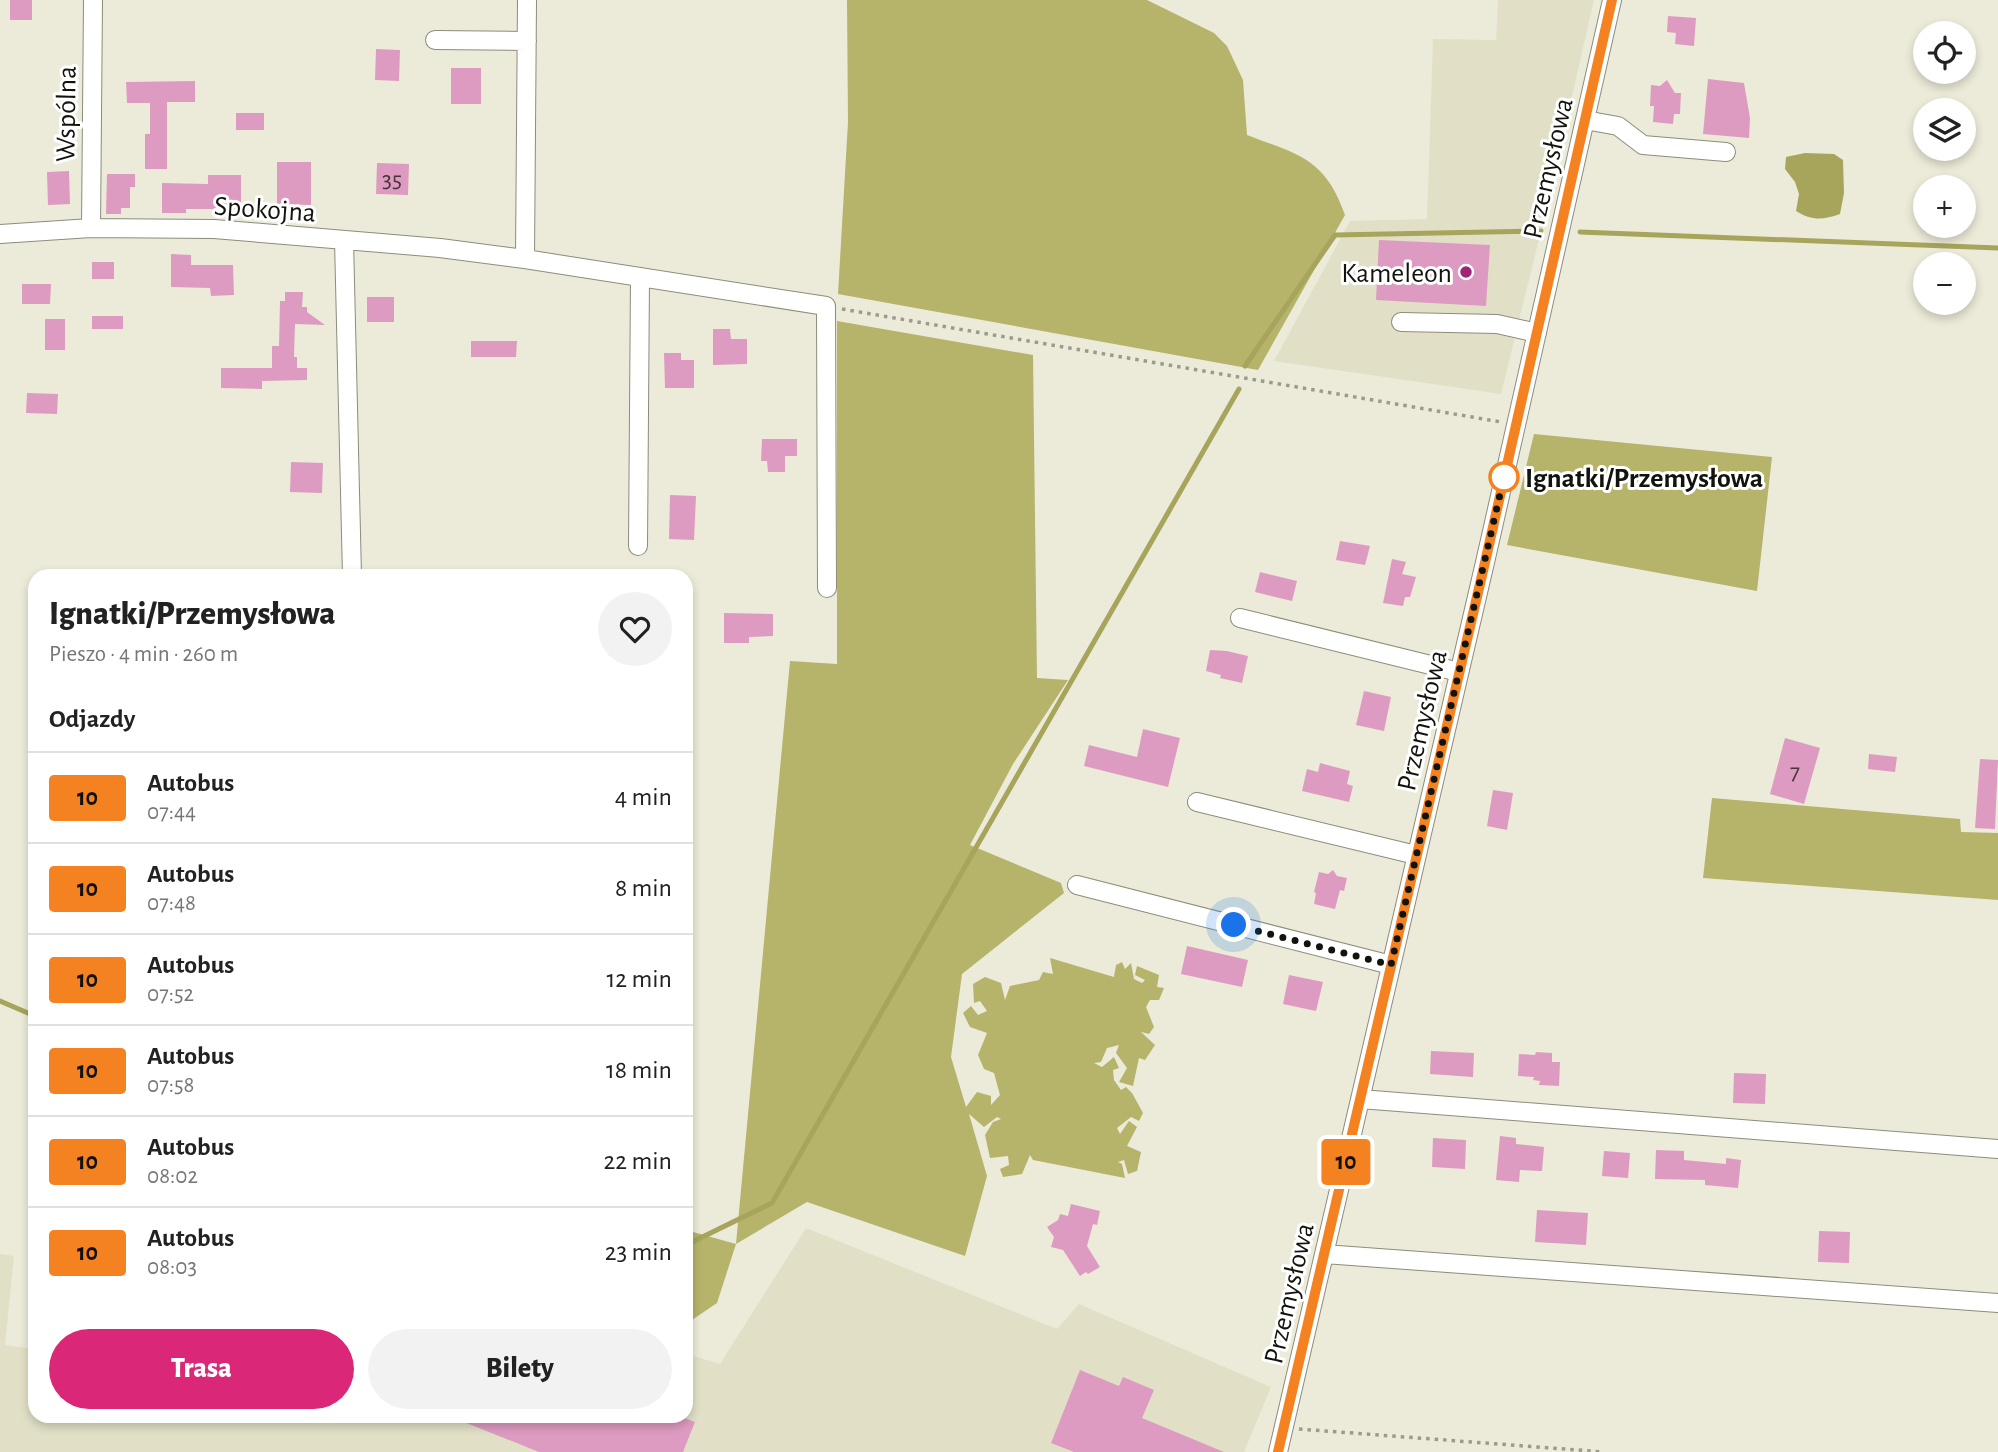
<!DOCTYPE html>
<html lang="pl">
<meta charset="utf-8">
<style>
:root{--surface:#fff;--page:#f2f2f2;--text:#222;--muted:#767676;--line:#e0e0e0;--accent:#db2777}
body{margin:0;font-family:"Alegreya Sans",sans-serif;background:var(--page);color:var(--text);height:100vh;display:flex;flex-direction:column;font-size:26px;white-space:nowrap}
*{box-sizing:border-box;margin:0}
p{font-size:23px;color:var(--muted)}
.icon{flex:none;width:38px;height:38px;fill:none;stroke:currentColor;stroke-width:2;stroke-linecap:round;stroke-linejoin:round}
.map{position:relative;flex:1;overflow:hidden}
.drawer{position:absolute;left:28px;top:569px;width:665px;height:854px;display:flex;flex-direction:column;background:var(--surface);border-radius:21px;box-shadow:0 4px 10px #0003}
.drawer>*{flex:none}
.badge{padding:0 14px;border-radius:5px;font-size:24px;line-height:46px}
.controls{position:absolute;left:1913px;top:21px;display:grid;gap:14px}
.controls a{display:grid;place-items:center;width:63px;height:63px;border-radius:50%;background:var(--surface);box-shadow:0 4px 10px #0003;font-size:35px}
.you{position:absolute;width:35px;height:35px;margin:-18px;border:5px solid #fff;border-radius:50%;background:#1a73e8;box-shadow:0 0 0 10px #1a73e833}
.map>.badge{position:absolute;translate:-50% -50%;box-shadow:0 0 0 4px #fff}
h2{padding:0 21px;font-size:26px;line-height:63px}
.round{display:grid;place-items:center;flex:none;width:74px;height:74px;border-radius:37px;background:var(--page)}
.overview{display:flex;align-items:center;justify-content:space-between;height:119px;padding:0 21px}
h1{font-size:33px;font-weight:800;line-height:52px}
.action{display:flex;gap:14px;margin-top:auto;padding:14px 21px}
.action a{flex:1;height:80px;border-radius:42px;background:var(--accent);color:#fff;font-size:28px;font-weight:800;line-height:80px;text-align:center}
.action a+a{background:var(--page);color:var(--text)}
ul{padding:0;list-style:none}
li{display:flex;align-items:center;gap:21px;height:91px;padding:0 21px;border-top:2px solid var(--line)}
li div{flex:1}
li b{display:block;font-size:26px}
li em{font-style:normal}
li .badge{min-width:77px;font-weight:700;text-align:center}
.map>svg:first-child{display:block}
.built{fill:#e1e0c6}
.forest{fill:#b6b36b}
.water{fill:#a7a45c}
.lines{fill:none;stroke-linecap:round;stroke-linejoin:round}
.stream{stroke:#a7a45c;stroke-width:5}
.building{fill:#de9bc1}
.minor-casing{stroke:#8d8c7b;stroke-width:20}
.path{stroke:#9b9b8d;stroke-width:3.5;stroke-dasharray:3.5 5;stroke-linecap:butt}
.minor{stroke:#fff;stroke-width:18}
.line-casing{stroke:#fff;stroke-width:16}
.line{stroke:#f58220;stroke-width:10}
.walk{stroke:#13130d;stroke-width:7;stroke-dasharray:0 12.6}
.poi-dot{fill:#a02378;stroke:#fff;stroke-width:2.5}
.stop-dot{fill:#fff;stroke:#f58220;stroke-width:3.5}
.labels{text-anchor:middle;stroke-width:6;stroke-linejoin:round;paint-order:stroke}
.number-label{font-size:24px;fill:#46353a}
.street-label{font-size:28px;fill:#13130d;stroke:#fff}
.poi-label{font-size:28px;fill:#13130d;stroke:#fff;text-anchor:end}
.stop-label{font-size:28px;font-weight:bold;fill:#13130d;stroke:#fff;text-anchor:start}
</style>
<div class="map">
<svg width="1998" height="1452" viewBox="0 0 1998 1452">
<rect width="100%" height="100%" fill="#ecebd9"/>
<path class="built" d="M1498 0H1594L1543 223 1501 394 1274 361 1350 221 1427 219 1433 39 1496 40Z
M806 1228 1057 1329 1079 1304 1271 1387 1244 1452H0V1254L14 1256 5 1345 35 1349V1416H686V1354L720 1364Z"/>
<path class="forest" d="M847 0H1147L1214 33 1227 46 1243 80 1247 135C1299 155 1325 158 1345 215L1258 370 838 294 848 122Z
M837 321 1033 355 1037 678 1068 680 1013 764 970 845 1061 883 1064 893 962 974 951 1057 966 1107 977 1092 991 1096V1105L1000 1095 994 1073 984 1069 978 1055 987 1033 970 1027 963 1013 971 1006 978 1015 987 1011 980 1001 974 1003 973 984 985 977 1001 983 1005 1000 1010 986 1039 980 1043 972 1053 974 1050 958 1114 977 1116 965 1122 962 1125 969 1131 963 1134 979 1142 983 1145 980 1135 975 1137 966 1159 975 1157 987 1164 988 1159 1000H1150L1146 1007 1154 1027 1149 1034 1141 1032 1155 1045 1145 1060 1139 1058 1133 1086 1119 1082 1127 1068 1116 1053 1119 1045 1107 1048 1101 1062 1094 1063 1102 1067 1114 1057 1119 1068 1113 1070 1114 1080 1121 1090 1126 1087 1132 1093 1143 1113 1139 1121 1131 1117 1117 1128 1120 1134 1129 1121 1137 1127 1127 1146 1141 1152 1137 1171 1128 1174 1124 1160 1118 1162 1122 1164 1125 1178 1033 1160 1030 1155 1022 1174 1003 1177 1000 1169 1009 1165 1008 1156 990 1158 985 1135 993 1122 1001 1119 997 1117 984 1127 969 1114 987 1176 965 1256 807 1202 736 1244 717 1303 686 1324V1230L736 1244 790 661 837 664Z
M1534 434 1772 457 1757 591 1507 545Z
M1712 798 1960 819 1961 832 1998 833V900L1703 878Z"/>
<path class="water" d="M1805 153 1834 154 1843 160 1844 193 1840 214C1823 220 1812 221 1796 211L1799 194 1795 182 1785 169 1786 157Z"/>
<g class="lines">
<path class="stream" d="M1580 232 1998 248
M1245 366 1335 235 1541 231
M0 1001 35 1016
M686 1245 772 1203 1239 389"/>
</g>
<path class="building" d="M10 0H32V20H10Z
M1668 16 1696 18 1694 46 1675 44 1676 33 1667 32Z
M376 49 400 50 399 81 375 80Z
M451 68H481V104H451Z
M1708 79 1744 83 1750 118 1749 138 1703 134Z
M1667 80 1675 93H1681L1680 114H1674L1673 124 1653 122 1654 106H1650L1651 85 1660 86Z
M195 81V102H167V169H145V134H150V103H127L126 82Z
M236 113H264V130H236Z
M277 162H311V205L277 204Z
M377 163 409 164 408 195 376 194Z
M69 171 70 204 48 205 47 172Z
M107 174H135V187H130V208H121V214H106Z
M208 175H241V209H186V213H162V183L208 184Z
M1379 240 1490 245 1486 306 1376 300Z
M171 254 191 255V265H233L234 295 211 296 210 288 171 287Z
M92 262H114V279H92Z
M22 284H51L50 304H22Z
M285 292H303L302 307H307V312L325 325 295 324 294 357H297V368H307V380L262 381V389L221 388V368H272V346H279L280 301H285Z
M367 297H394V322H367Z
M92 316H123V329H92Z
M45 319H65V350H45Z
M713 329H730L731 339H747V364L713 365Z
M471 341H517L516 357H471Z
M664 353H681V360H694V388H665Z
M27 393 58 394 57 414 26 413Z
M762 439H797V456H785V472H768L767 461H761Z
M291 462 323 463 322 493 290 492Z
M670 495 696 496 694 540 669 539Z
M1340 541 1370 546 1365 565 1336 560Z
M1392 559 1406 562 1402 574 1416 577 1410 597H1405L1403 606 1383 603Z
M1260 572 1297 581 1292 601 1255 592Z
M724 613 773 614V636L749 637V643H724Z
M1210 650 1227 651 1248 656 1242 683 1220 678 1221 675 1206 671Z
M1364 691 1391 697 1384 731 1356 725Z
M1143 729 1180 738 1168 787 1084 766 1089 745 1137 757Z
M1785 738 1820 748 1804 804 1770 794Z
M1869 754 1897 757 1895 772 1868 769Z
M1980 759 1998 760 1995 829 1975 828Z
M1320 763 1350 771 1347 784 1353 786 1349 802 1302 791 1307 769 1318 772Z
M1493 790 1513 793 1507 830 1487 826Z
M1333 870 1337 876 1347 878 1344 891 1340 890 1335 909 1314 904 1316 893 1314 892 1319 872 1328 874Z
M1187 946 1248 960 1242 987 1181 974Z
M1289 975 1323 982 1316 1011 1283 1004Z
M1431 1051 1474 1053 1473 1077 1430 1074Z
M1536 1052 1552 1053V1062H1560L1559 1086 1539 1085 1540 1081 1533 1080 1534 1077 1518 1076 1519 1054 1535 1055Z
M1734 1073 1766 1074 1765 1104 1733 1103Z
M1500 1136 1516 1138V1144L1544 1147 1542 1171 1520 1170 1519 1182 1496 1180Z
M1433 1138 1466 1140 1465 1169 1432 1167Z
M1656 1150 1684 1151V1160L1726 1164V1158L1741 1160 1738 1188 1705 1185V1180L1655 1179Z
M1604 1151 1630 1153 1628 1178 1602 1176Z
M1071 1204 1100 1211 1097 1225 1093 1224 1087 1246 1100 1267 1088 1274 1086 1272 1080 1276 1063 1250 1051 1247 1054 1237 1047 1227 1058 1220 1060 1214 1068 1216Z
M1537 1210 1588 1213 1586 1245 1535 1242Z
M1819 1231 1850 1232 1849 1263 1818 1262Z
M1080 1370 1119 1386 1123 1377 1154 1390 1142 1418 1224 1452H1074L1051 1443Z
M449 1416H679L695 1422 683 1452H539Z"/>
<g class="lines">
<g class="minor-casing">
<path id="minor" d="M435 40 527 41
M1585 120 1618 126 1643 145 1726 152
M91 228 93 0
M0 234 91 228 214 229 440 248 525 259 527 0
M344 240 352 576
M525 259 826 306 827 588
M1401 322 1497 324 1537 333
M638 546 640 277
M1240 618 1459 672
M1197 802 1416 855
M1077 885 1391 965
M1360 1099 1998 1149
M1324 1254 1998 1303
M1278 1452 1486 558 1612 0"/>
</g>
<path class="path" d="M842 309 1501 422
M1299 1429 1604 1452"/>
<use href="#minor" class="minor"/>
</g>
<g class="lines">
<g class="line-casing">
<path id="line" d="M1278 1452 1486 558 1612 0"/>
</g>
<use href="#line" class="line"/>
<path class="walk" d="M1234 925 1391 965 1504 477"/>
</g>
<circle class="poi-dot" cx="1466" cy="272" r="7"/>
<circle class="stop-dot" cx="1504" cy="477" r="14"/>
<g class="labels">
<g class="number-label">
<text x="392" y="187">35</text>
<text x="1795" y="779">7</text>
</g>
<g class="street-label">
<text transform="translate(65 114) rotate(-89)" y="10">Wspólna</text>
<text transform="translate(1547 168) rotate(-77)" y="10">Przemysłowa</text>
<text transform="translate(265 208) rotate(4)" y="10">Spokojna</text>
<text transform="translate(1421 720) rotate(-77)" y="10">Przemysłowa</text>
<text transform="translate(1288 1293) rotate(-77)" y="10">Przemysłowa</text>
</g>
<g class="poi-label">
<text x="1452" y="282">Kameleon</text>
</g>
<g class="stop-label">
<text x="1525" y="487">Ignatki/Przemysłowa</text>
</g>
</g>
</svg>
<div class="controls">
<a><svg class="icon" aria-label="locate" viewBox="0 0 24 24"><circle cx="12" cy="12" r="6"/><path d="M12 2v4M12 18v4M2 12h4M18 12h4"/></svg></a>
<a><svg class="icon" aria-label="layers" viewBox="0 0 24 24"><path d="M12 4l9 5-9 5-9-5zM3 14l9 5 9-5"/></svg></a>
<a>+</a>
<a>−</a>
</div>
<div class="you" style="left:1234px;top:925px"></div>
<b class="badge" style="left:1346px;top:1162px;background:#f58220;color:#111">10</b>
<section class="drawer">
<div class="overview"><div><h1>Ignatki/Przemysłowa</h1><p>Pieszo · 4 min · 260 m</p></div><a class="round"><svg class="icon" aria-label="heart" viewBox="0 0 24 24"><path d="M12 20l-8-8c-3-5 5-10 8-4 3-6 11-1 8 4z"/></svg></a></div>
<h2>Odjazdy</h2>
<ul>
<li><span class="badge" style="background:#f58220;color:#111">10</span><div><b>Autobus</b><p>07:44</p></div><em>4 min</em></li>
<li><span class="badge" style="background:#f58220;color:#111">10</span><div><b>Autobus</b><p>07:48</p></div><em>8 min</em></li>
<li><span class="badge" style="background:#f58220;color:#111">10</span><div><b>Autobus</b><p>07:52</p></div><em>12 min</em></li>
<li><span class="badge" style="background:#f58220;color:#111">10</span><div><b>Autobus</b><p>07:58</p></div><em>18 min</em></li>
<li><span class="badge" style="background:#f58220;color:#111">10</span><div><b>Autobus</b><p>08:02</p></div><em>22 min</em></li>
<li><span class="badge" style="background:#f58220;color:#111">10</span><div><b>Autobus</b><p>08:03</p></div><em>23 min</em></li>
</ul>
<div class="action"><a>Trasa</a><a>Bilety</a></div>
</section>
</div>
